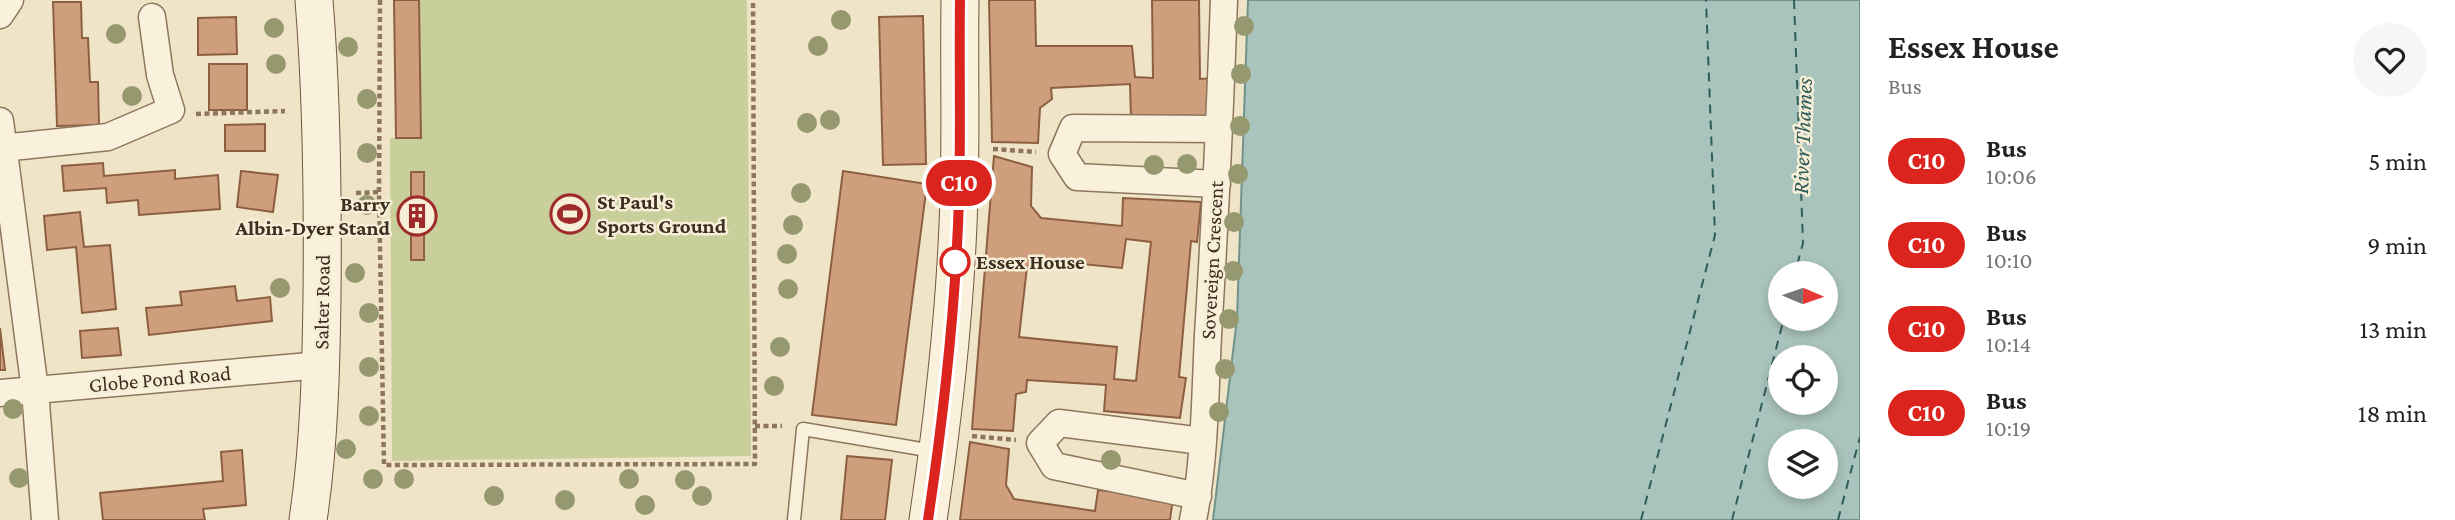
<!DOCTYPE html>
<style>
:root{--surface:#fff;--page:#f6f6f6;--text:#222;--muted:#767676}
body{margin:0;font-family:"Crimson Pro",serif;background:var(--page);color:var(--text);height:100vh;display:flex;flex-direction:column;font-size:26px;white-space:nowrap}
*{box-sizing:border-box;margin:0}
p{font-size:23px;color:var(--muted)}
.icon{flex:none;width:38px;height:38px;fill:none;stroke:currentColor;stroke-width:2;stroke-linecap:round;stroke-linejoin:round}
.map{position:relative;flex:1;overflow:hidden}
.sheet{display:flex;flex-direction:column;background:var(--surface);width:595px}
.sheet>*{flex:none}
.badge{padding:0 14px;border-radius:23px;font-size:24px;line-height:46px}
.needle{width:46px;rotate:92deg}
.buttons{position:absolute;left:1768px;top:261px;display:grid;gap:14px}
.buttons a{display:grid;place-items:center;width:70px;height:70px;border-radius:50%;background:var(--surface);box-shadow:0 4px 10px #0003;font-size:35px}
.map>.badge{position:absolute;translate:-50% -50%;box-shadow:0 0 0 4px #fff}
.round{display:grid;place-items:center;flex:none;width:74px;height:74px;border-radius:37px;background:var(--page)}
.head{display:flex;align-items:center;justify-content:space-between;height:119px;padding:0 28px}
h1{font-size:33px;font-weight:700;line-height:52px}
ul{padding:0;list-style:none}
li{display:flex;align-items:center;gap:21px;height:84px;padding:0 28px}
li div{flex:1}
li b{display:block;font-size:26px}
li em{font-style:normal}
li .badge{min-width:77px;font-weight:700;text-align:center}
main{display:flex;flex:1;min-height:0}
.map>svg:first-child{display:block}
.green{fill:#c9cf9b}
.water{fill:#a9c4bc;stroke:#6f938a;stroke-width:2;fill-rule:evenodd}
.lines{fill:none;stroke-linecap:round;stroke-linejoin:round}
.ferry{stroke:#2f5d5a;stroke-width:2;stroke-dasharray:9 7;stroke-linecap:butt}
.building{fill:#cf9f7d;stroke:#8d5f41;stroke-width:2;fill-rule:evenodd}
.lane-casing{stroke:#8d765c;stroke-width:15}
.street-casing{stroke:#8d765c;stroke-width:29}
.secondary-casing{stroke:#6f573f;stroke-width:39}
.path{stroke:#8d765c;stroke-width:4.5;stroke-dasharray:5 3.5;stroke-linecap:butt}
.lane{stroke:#faf1dc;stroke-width:12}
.street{stroke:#faf1dc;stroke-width:26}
.secondary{stroke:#faf1dc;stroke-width:37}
.tree{fill:#96986f}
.line-casing{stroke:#fff;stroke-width:16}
.line{stroke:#dc241f;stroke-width:10}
.stop-dot{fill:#fff;stroke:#dc241f;stroke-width:3.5}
.labels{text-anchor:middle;stroke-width:5;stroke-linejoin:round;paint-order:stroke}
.poi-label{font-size:21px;font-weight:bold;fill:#3d2e20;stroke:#f7eed8;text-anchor:start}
.street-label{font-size:21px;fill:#3d2e20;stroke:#f7eed8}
.stop-label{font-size:21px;font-weight:bold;fill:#3d2e20;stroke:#f7eed8;text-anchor:start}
.water-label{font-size:23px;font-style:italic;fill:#2f5d5a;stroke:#f7eed8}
</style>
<main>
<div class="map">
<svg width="1860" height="520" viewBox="0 0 1860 520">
<rect width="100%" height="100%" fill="#f0e4c8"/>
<path class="green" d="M394 0H747L751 456 392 461 390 138H396Z"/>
<path class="water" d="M1248 0H1860V520H1213L1237 318ZM1780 273H1825V318H1780ZM1780 357H1825V402H1780ZM1780 441H1825V486H1780Z"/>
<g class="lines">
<path class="ferry" d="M1794 0 1803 243 1795 273
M1641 520 1715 235 1706 0
M1732 520 1784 318
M1838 520 1860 437"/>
</g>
<path class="building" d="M394 0H419L421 138H396Z
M989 0H1035L1036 46H1132L1135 77 1153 78 1152 0H1199L1200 79 1213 78 1211 117H1131L1130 84 1051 88 1052 99 1040 108 1038 143 992 142Z
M53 2H81L82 38H88L90 82H98L99 125 57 126Z
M923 16 926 164 883 165 879 17Z
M236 17 237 54 198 55V18Z
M209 64H247V110H209Z
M265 124V151H225V125Z
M994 156 1032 167 1031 206 1041 218 1122 226 1123 198 1201 202 1197 242 1191 241 1179 377 1186 378 1180 418 1104 411 1106 385 1027 380 1026 392 1016 394 1013 431 972 429ZM1126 239 1151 242 1136 381 1114 379 1117 347 1019 337 1027 267 1041 269 1042 260 1122 268Z
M103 163 104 176 175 170V179L218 175 220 209 139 215 138 200 107 203 106 188 64 191 62 166Z
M241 171 278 175 273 212 237 207Z
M843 171 927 184 896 425 812 415Z
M411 172H424V260H411Z
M80 212 84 247 110 245 116 309 82 313 76 247 47 250 44 216Z
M235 286 237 301 270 297 272 321 149 335 146 308 182 305 180 292Z
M0 328 5 370H0Z
M118 328 121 355 82 358 80 331Z
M970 442 1009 449 1006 485 1014 499 1095 511 1098 490 1173 498 1170 520H960Z
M242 450 246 505 203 509 205 520H103L100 493 223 481 221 452Z
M847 456 892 460 885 520H841Z"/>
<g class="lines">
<g class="lane-casing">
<path id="lane" d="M794 520 803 429 933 451"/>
</g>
<g class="street-casing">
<path id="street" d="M0 15 10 0
M0 121 35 390 45 520
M2 148 108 137 171 110 160 75 152 17
M1217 184 1077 177 1062 154 1073 128 1219 129
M0 393 321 365
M1198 496 1054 466 1040 443 1059 423 1202 441
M1193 520C1205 460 1205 396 1208 335 1215 223 1220 112 1224 0"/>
</g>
<g class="secondary-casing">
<path id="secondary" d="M308 520C319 447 321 371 322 297 323 198 322 99 314 0
M928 520C944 413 956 305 959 197 961 131 959 66 960 0"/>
</g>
<path class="path" d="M380 0 379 192 384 465 755 464 753 0
M196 114 285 111
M993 149 1036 152
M356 193 379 192
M755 426H782
M972 436 1016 440"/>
<use href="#lane" class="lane"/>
<use href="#street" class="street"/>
<use href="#secondary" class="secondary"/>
</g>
<g class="tree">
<circle cx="841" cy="20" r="10"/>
<circle cx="1244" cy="26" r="10"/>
<circle cx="274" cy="28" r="10"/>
<circle cx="116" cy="34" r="10"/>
<circle cx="818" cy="46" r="10"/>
<circle cx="348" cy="47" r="10"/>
<circle cx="276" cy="64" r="10"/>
<circle cx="1241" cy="74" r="10"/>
<circle cx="132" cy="96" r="10"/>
<circle cx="367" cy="99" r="10"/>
<circle cx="830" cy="120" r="10"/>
<circle cx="807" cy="123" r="10"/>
<circle cx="1240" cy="126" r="10"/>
<circle cx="367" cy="153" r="10"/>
<circle cx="1187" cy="164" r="10"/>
<circle cx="1154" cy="165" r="10"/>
<circle cx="1238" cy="174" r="10"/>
<circle cx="801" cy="193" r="10"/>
<circle cx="367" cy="205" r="10"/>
<circle cx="1234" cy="222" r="10"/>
<circle cx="793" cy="225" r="10"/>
<circle cx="787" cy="254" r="10"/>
<circle cx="1233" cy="271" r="10"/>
<circle cx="355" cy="273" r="10"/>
<circle cx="280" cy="288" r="10"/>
<circle cx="788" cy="289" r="10"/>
<circle cx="369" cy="313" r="10"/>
<circle cx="1229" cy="319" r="10"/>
<circle cx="780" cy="347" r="10"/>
<circle cx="369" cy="367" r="10"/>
<circle cx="1225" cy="369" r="10"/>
<circle cx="774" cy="386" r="10"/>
<circle cx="13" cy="409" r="10"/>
<circle cx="1219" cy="412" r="10"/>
<circle cx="369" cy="416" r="10"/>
<circle cx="346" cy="449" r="10"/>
<circle cx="1111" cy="460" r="10"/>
<circle cx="19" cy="478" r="10"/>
<circle cx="373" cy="479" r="10"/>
<circle cx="404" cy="479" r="10"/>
<circle cx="629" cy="479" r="10"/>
<circle cx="685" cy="480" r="10"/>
<circle cx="494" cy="496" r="10"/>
<circle cx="702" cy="496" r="10"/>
<circle cx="565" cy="500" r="10"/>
<circle cx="645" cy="505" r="10"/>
</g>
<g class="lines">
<g class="line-casing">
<path id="line" d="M928 520C944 413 956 305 959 197 961 131 959 66 960 0"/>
</g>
<use href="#line" class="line"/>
</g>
<defs>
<g id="stadium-ring" transform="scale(2.0125)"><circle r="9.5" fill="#f7eed8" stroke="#9e2a2b" stroke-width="1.5"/><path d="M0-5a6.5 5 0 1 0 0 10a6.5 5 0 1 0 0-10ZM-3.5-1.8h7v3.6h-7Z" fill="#9e2a2b"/></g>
<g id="building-ring" transform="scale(2.0125)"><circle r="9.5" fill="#f7eed8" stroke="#9e2a2b" stroke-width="1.5"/><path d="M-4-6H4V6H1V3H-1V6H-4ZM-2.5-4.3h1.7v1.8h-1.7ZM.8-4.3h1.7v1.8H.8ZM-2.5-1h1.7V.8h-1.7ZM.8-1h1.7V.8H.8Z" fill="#9e2a2b"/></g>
</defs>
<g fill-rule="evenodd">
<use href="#stadium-ring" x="570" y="214"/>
<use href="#building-ring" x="417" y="216"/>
</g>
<circle class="stop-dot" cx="955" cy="262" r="14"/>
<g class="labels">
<g class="poi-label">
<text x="597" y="209">St Paul's<tspan x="597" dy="24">Sports Ground</tspan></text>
<text x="390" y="211" text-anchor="end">Barry<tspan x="390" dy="24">Albin-Dyer Stand</tspan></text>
</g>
<g class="street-label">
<text transform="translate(1212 260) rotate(-87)" y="7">Sovereign Crescent</text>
<text transform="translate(322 302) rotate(-89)" y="7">Salter Road</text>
<text transform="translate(160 379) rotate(-5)" y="7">Globe Pond Road</text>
</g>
<g class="stop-label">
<text x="976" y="269">Essex House</text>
</g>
<g class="water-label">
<text transform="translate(1802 136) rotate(-88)" y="8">River Thames</text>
</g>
</g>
</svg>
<div class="buttons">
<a><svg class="needle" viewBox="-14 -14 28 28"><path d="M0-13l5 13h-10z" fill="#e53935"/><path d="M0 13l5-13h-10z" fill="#767676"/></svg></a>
<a><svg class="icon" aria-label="locate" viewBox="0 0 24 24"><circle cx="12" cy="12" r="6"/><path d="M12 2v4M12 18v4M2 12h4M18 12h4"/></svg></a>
<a><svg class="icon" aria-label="layers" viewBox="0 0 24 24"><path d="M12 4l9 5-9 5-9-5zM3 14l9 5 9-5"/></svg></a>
</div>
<b class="badge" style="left:959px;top:183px;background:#dc241f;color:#fff">C10</b>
</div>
<section class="sheet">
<div class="head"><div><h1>Essex House</h1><p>Bus</p></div><a class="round"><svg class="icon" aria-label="heart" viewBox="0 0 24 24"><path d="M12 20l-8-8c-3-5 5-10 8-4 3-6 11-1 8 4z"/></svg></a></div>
<ul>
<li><span class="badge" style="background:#dc241f;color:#fff">C10</span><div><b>Bus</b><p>10:06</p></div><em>5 min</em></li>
<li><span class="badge" style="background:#dc241f;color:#fff">C10</span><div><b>Bus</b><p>10:10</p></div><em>9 min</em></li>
<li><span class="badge" style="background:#dc241f;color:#fff">C10</span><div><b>Bus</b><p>10:14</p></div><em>13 min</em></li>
<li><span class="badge" style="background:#dc241f;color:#fff">C10</span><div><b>Bus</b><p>10:19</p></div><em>18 min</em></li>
</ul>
</section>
</main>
